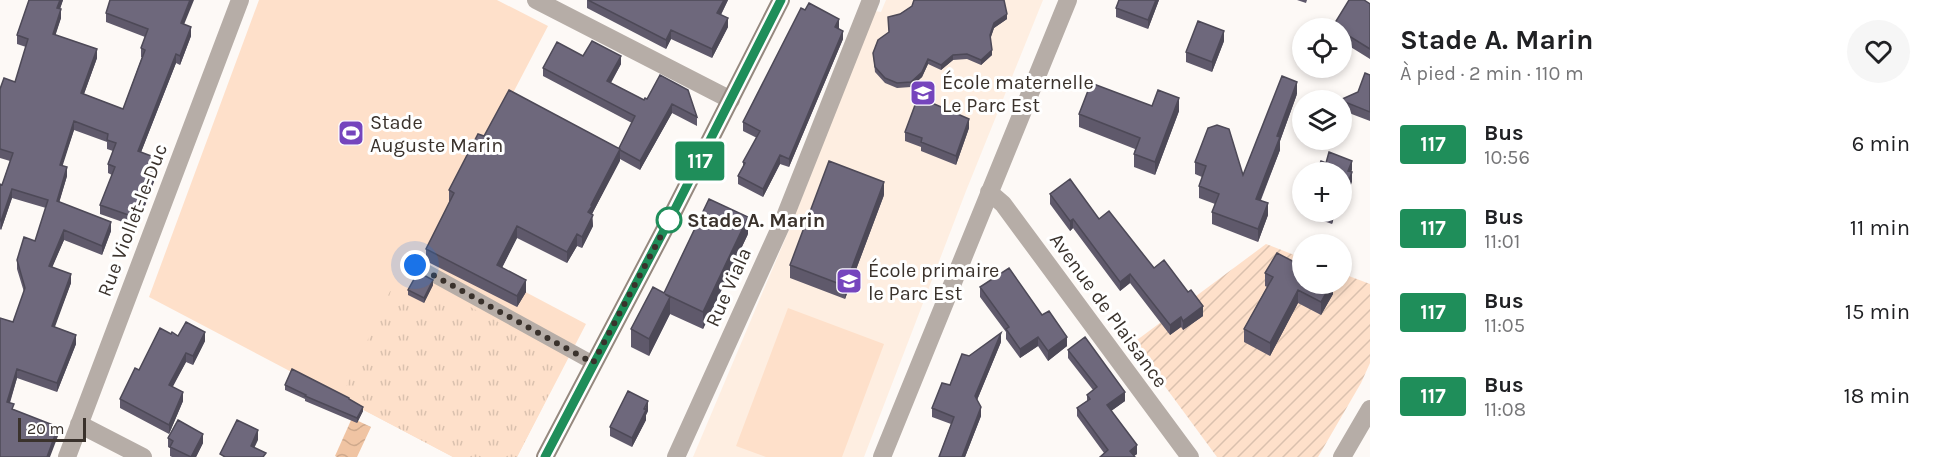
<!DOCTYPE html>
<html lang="fr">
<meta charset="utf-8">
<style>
:root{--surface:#fff;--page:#f6f6f6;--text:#202124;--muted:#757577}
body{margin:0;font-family:Karla,sans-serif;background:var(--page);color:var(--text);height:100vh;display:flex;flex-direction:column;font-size:22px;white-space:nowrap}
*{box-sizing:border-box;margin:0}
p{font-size:20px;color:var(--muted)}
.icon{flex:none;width:33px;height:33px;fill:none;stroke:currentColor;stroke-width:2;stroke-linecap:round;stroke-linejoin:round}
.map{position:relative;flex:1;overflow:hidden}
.details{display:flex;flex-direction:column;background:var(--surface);width:570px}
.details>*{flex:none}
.badge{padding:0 12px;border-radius:4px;font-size:21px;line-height:39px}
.tools{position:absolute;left:1292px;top:18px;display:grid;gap:12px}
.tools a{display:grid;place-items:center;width:60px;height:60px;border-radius:50%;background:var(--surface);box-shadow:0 3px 9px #0003;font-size:30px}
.scale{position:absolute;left:18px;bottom:15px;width:68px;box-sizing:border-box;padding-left:6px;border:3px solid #3a322c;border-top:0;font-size:16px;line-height:21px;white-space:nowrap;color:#3a322c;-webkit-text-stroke:4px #fff;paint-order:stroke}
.you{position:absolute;width:30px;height:30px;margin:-15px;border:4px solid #fff;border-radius:50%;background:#1a73e8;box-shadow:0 0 0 9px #1a73e833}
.map>.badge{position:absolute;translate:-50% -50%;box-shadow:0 0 0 3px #fff}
.round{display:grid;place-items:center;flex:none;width:63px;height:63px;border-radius:32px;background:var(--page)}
.head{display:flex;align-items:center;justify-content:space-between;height:102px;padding:0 30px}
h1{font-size:28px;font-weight:700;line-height:45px}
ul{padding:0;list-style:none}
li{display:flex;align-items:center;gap:18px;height:84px;padding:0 30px}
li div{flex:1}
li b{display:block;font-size:22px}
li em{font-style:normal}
li .badge{min-width:66px;font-weight:700;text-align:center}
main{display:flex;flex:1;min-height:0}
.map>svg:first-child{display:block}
.built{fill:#feeee1}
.grass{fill:#fee0ca}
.park{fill:url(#park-tufts)}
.garden{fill:url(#garden-furrows)}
.water{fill:url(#water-waves)}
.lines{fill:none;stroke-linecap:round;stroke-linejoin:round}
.lane{stroke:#b6ada7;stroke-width:14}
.street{stroke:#b6ada7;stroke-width:18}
.secondary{stroke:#96897f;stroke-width:18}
.wall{fill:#5f596b}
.shaded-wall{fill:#4d4957}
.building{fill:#6e687c;stroke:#4d4957;stroke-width:1.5}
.line-casing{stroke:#fff;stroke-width:14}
.line{stroke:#1f8e5a;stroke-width:9}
.walk{stroke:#3a322c;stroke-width:6;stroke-dasharray:0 10.8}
.stop-dot{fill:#fff;stroke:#1f8e5a;stroke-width:3}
.labels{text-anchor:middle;stroke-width:6;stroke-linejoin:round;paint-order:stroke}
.poi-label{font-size:20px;fill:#3a322c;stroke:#fff;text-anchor:start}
.street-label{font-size:20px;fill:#3a322c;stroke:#fff}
.stop-label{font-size:20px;font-weight:bold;fill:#3a322c;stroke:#fff;text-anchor:start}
</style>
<main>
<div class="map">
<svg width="1370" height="457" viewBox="0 0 1370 457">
<defs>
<pattern id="park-tufts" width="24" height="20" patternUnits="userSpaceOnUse" patternTransform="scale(1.5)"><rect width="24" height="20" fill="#fee0ca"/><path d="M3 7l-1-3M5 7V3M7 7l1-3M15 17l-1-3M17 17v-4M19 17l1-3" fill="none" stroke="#dac1ae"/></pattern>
<pattern id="garden-furrows" width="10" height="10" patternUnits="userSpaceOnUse" patternTransform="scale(1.5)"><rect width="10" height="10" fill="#fee0ca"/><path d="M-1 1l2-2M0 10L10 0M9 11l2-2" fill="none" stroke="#dac1ae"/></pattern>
<pattern id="water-waves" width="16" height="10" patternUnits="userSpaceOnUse" patternTransform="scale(1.5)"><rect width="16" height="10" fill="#f0c4a3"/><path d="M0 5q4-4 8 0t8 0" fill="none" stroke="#cfa98c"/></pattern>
</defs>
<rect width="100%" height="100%" fill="#fdf9f6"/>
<path class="built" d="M886 0H1043L966 191 864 457H693L789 230 875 11 881 12Z"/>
<path class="grass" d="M259 0H497L548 26 437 238 497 277 586 324 517 457H453L149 297Z
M788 308 884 344 842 457H766L736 446Z"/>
<path class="park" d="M392 287 424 303 433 287 567 359 517 457H453L341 398Z"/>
<path class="garden" d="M1266 244 1302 258V284H1341V273L1370 284V363L1361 383 1318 457H1217L1133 343Z"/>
<path class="water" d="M352 418 371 427 357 457H337L335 456Z"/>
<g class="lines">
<path class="lane" d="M415 265 593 363"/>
<path class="street" d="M536 0 731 100
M989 192 1003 204 1190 457
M79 424 143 457
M67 457 240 0
M676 457 784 219 871 0
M882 457 1068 0
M1342 457 1370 409"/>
<path class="secondary" d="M545 457 671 217 781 0"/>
</g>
<path class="wall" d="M29 0H63L60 9 61 18 55 35 97 58 84 94 123 109 142 57H141V48L145 37 106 22V13L184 24 191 36 180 65 176 63 141 152 159 168 137 227 100 214V205L112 175 108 173V164L113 151 107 149V142L74 130 62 165 67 176 59 202 111 231 102 255 64 240 52 267 71 283 54 327 76 344 57 392 17 378 10 403 14 410 58 436 0 457 13 322 24 292 17 269V260L35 241 46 208 12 198 1 230 0 229V184L2 185 10 161 0 158V89L15 82 26 47 17 44V35Z
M587 0H728L721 15 728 27 712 58 671 39 666 49 587 8Z
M1119 0H1159L1148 29 1116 17V8Z
M1297 0H1307L1306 3Z
M1370 4V59L1341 41V28H1333V26Z
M912 6 1007 19 994 28 990 39 992 55 981 65 967 59 953 60 941 70 928 64 922 77 911 87 897 88 885 83 875 72 873 53 889 32 900 14Z
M839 28 843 39 789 167 780 164 763 197 738 184V176L743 167V162L757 138 743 131V122Z
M1224 41 1212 72 1186 62V52Z
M583 56 621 64 611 83 644 100 647 99 660 75 697 117V126L672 113 640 170 620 159 592 214 593 226 582 248 577 246 567 263 517 238 502 268 526 292 517 307 426 261V249L450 202H449V190L484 136 619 148 632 123 543 76V68Z
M1370 75V121L1341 110V100H1340L1358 92Z
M1297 94 1280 141V150L1261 200 1268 215 1258 242 1212 224V212L1215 204 1199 198V186L1202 177 1195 174V162L1243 175Z
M1152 106 1179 111 1155 175 1134 167V154L1135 149 1079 127V114Z
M969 128 956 165 921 151V147L905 141V132Z
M1050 194 1099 219 1154 268 1203 316 1183 330 1181 327 1170 335 1130 283 1120 291 1073 228 1070 231 1050 204Z
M884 195 845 299 790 278V265Z
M1309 212H1341L1339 216 1335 214 1332 224 1309 216Z
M748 234 703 329 670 314 649 356 631 347V329L664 293Z
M1265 273 1333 284V294L1321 315 1298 303 1270 356 1244 342V329L1267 287 1265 286Z
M433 285 424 303 408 295V290Z
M980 287 1042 315 1067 346 1048 361 1038 346 1020 358 1006 339V332L980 297Z
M171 334 205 341 193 365 186 362 172 387 183 401 169 434 120 408V399L139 370Z
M1001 342 977 400 981 416 965 457H939L951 424 932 417V408L950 385 969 356Z
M1068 350 1125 401 1111 411 1137 454 1134 456 1104 453 1077 416V408L1087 401V395L1093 390 1068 358Z
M285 385 349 399 363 411 357 423 305 401V399L285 390Z
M648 411 646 415V420L632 447 610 436V427Z
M168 438 203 443 196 457H172L170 456V448L168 447Z"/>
<path class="shaded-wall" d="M60 0H63L57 17V8Z
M190 0H194L181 32V23Z
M724 0H728L717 22V13Z
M1156 0H1159L1148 29V20Z
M61 9V18L53 43V34Z
M1007 14V19L994 28 990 40V35L994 23Z
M728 18V27L712 58V49Z
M839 19V28L835 36V27Z
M191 27V36L180 65V56Z
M671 30V39L666 49V40Z
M843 31V39L789 167V159Z
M1224 31V41L1212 72V62Z
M97 49V58L81 102V93Z
M992 50V55L981 65V60Z
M176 54V63L138 160V151Z
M953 55V60L941 70V65Z
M621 56V64L607 89V81Z
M928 59V64L922 77 911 87V82Z
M1297 82V94L1280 141V150L1256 211V199L1277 136Z
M1179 98V111L1155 175V162Z
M672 104V113L640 170V161Z
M969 119V128L956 165V156Z
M74 121V130L60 174V165Z
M620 149V161L592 214 593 226 582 248V237L591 205Z
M780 155V164L763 197V189Z
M159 159V168L137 227V218Z
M1352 161V170L1348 180V171Z
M67 167V176L57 210V201Z
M1352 172V182L1341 211V201Z
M884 182V195L845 299V286Z
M12 189V198L1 230V221Z
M1268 203V215L1258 242V229Z
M1333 212H1335V214L1332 224V215Z
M748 217V234L703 329V312Z
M1073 219V228L1070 231V221Z
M111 222V231L102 255V246Z
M517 226V238L497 277V265Z
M64 230V240L49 275V266Z
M577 234V246L567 263V252Z
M71 274V283L52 335V326Z
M1130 274V283L1120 291V282Z
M433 280V285L424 303V298Z
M526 280V292L517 307V296Z
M1331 284H1333V294L1321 315V302Z
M1298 290V303L1270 356V343Z
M670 297V314L649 356V339Z
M1203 306V316L1183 330V321Z
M1181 317V327L1170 335V325Z
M205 332V341L193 365V356Z
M1001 333V342L975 405V396Z
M76 335V344L57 392V383Z
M1038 337V346L1020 358V349Z
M1067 337V346L1048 361V351Z
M186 353V362L169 394V385Z
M17 369V378L7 411V402Z
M183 392V401L169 434V425Z
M1125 392V401L1107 414V405Z
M648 401V411L646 415V420L632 447V438Z
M363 407V411L357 423V418Z
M981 407V416L965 457H962Z
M58 427V436L50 457H47Z
M258 430V440L251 455V446Z
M203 434V443L196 457H191Z
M1137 445V454L1132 457 1130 451Z"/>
<path class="building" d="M29 0H60L57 8 61 9 53 34 97 49 81 93 123 109 145 50 141 48 148 29 106 13 110 0H190L181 23 191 27 180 56 176 54 138 151 159 159 137 218 100 205 115 167 108 164 116 143 107 140 108 134 74 121 60 165 67 167 57 201 111 222 102 246 64 230 49 266 71 274 52 326 76 335 57 383 17 369 7 402 14 404 12 409 58 427 47 457H0V318L13 322 25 288 17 260 24 237 35 241 48 200 12 189 1 221 0 220V184L2 185 13 153 0 149V89L4 78 15 82 28 39 17 35Z
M588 0H724L717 13 728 18 712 49 671 30 666 40Z
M914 0H1004L1007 14 994 23 990 35 992 50 981 60 967 54 953 55 941 65 928 59 922 72 911 82 897 83 885 78 875 67 873 53 878 40 889 32 888 17 900 14 912 6Z
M1119 0H1156L1148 20 1116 8Z
M1349 0H1364L1370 4V49L1341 31V28H1336L1333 26Z
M809 3 839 19 835 27 843 31 789 159 780 155 763 189 738 176 745 163 743 162 760 131 743 122 801 8 805 10Z
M1198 21 1224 31 1212 62 1186 52Z
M592 41 621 56 607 81 644 100 645 98 647 99 660 75 688 90 697 117 672 104 640 161 620 150V149L619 148 635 116 543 68 557 42 583 56Z
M1365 73 1370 75V112L1340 100 1358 92Z
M1282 76 1297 82 1277 136 1280 137 1256 199 1268 203 1258 229 1212 212 1219 194 1199 186 1206 166 1195 162 1208 128 1217 125 1229 129 1243 175Z
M1091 83 1152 106 1158 90 1179 98 1155 162 1134 154 1140 138 1079 114Z
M509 90 620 149 591 205 592 206 588 212 593 215 582 237 577 234 567 252 517 226 497 265 526 280 517 296 426 249 454 193 449 190 478 134 484 136Z
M918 97 969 119 956 156 921 142 922 138 905 132Z
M1329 152 1352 161 1348 171 1352 172 1341 201V172H1317L1321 161 1326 163Z
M829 161 884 182 845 286 790 265Z
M1070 179 1099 219 1109 211 1154 268 1164 260 1188 292 1191 290 1203 306 1183 321 1181 317 1170 325 1130 274 1120 282 1073 219 1070 221 1050 194Z
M709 199 748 217 703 312 665 294 670 297 649 339 631 329 653 287 664 293Z
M1323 212H1333L1332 215Z
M1277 253 1302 266V284H1331L1321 302 1298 290 1270 343 1244 329 1273 277 1265 273Z
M1009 268 1042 315 1049 311 1067 337 1048 351 1038 337 1020 349 1006 329 1009 327 980 287Z
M418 272 433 280 424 298 408 290Z
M186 322 205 332 193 356 186 353 169 385 183 392 169 425 120 399 135 368 139 370 160 328 171 334 172 332 178 336Z
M1001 333 975 396 981 407 962 457H939L954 417 932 408 942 383 950 385 962 354 969 356Z
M1085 337 1125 392 1107 405 1137 445 1130 451 1135 457H1100L1108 450 1077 408 1090 399 1087 395 1097 387 1068 350Z
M292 369 349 398V399L363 407 357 418 305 396 306 395 285 385Z
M628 391 648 401 644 409 646 410 632 438 610 427Z
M178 420 203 434 191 457 170 447 173 441 168 438Z
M237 420 258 430 251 446 266 453 263 457H225L220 454Z"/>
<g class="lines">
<g class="line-casing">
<path id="line" d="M545 457 671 217 781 0"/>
</g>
<use href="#line" class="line"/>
<path class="walk" d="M415 265 593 363 671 217 669 220"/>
</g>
<defs>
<g id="school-square" transform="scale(1.35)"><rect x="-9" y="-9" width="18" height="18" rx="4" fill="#7545bd" stroke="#fff"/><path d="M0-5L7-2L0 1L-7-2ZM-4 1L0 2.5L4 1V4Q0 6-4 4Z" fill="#fff"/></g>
<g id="stadium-square" transform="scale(1.35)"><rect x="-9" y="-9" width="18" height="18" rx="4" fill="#7545bd" stroke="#fff"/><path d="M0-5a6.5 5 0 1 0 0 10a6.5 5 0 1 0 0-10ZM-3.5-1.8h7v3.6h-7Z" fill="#fff"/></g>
</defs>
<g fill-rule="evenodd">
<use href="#school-square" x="923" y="93"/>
<use href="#stadium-square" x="351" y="133"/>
<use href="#school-square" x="849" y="281"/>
</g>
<circle class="stop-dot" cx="669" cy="220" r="12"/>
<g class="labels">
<g class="poi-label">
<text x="942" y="89">École maternelle<tspan x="942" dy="23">Le Parc Est</tspan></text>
<text x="370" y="129">Stade<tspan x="370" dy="23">Auguste Marin</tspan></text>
<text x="868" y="277">École primaire<tspan x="868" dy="23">le Parc Est</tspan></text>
</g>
<g class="street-label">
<text transform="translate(132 220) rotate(-69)" y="7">Rue Viollet-le-Duc</text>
<text transform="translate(728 287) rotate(-66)" y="7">Rue Viala</text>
<text transform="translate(1109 310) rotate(54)" y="7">Avenue de Plaisance</text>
</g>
<g class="stop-label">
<text x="687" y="227">Stade A. Marin</text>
</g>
</g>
</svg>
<div class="tools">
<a><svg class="icon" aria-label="locate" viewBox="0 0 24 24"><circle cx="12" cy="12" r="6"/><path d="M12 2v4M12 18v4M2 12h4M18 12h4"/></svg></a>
<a><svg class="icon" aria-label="layers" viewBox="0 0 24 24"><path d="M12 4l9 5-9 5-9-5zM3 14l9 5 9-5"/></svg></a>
<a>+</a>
<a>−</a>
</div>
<div class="scale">20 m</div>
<div class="you" style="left:415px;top:265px"></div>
<b class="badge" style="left:700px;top:161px;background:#1f8e5a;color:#fff">117</b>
</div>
<section class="details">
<div class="head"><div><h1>Stade A. Marin</h1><p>À pied · 2 min · 110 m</p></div><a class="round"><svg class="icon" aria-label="heart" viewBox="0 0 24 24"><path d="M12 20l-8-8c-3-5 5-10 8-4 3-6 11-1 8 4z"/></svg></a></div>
<ul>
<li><span class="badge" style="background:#1f8e5a;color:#fff">117</span><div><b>Bus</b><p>10:56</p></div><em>6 min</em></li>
<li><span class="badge" style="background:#1f8e5a;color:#fff">117</span><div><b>Bus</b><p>11:01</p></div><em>11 min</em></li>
<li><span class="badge" style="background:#1f8e5a;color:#fff">117</span><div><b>Bus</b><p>11:05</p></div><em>15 min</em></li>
<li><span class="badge" style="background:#1f8e5a;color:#fff">117</span><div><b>Bus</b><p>11:08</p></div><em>18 min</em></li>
</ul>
</section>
</main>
